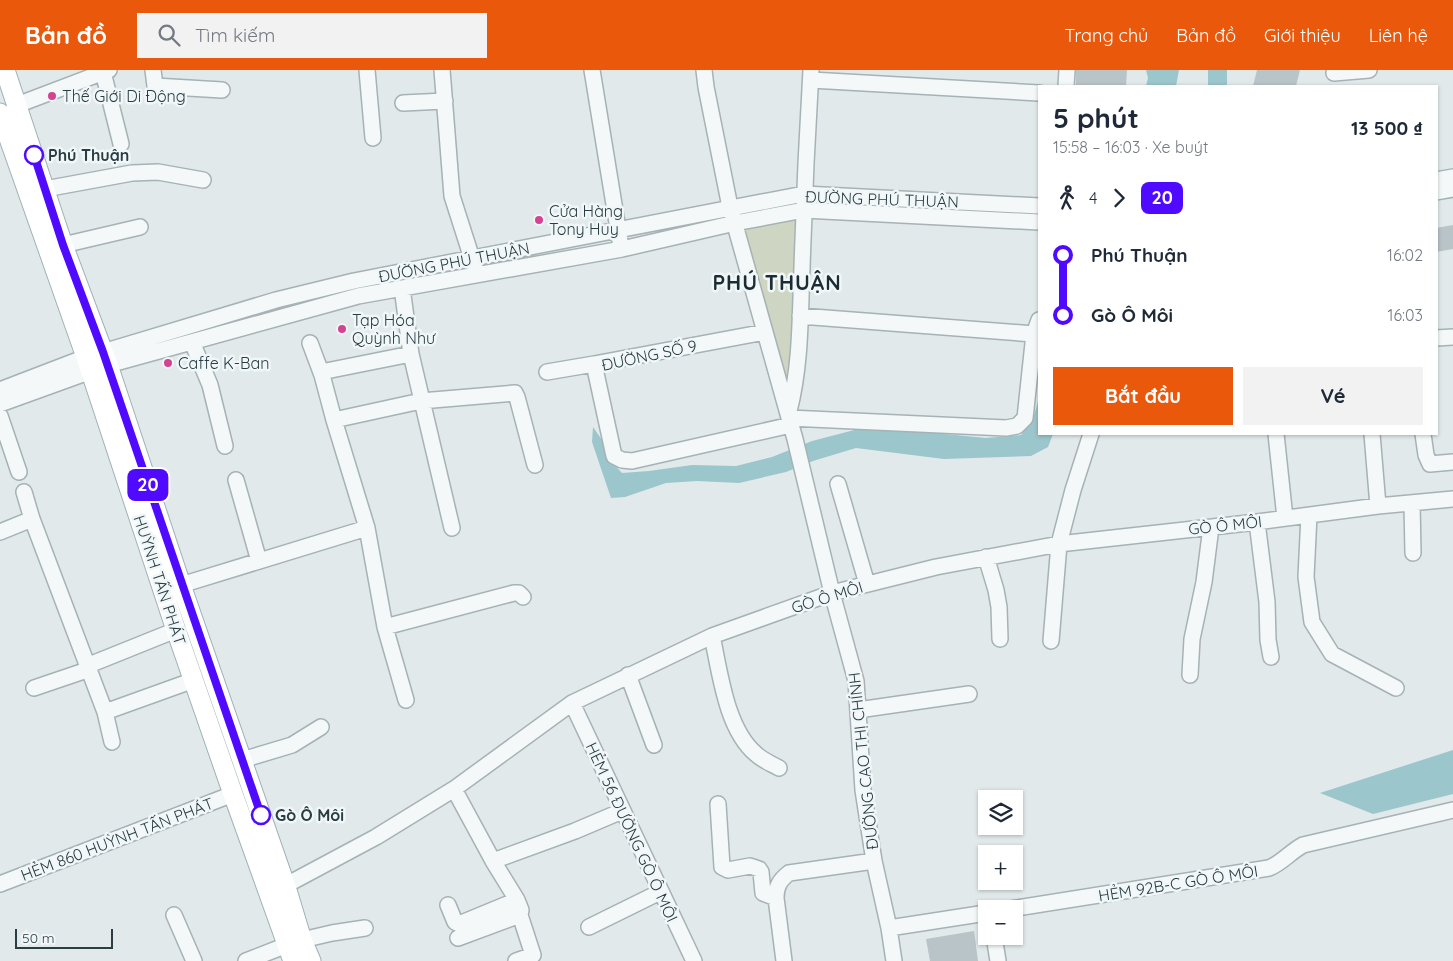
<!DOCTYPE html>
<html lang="vi">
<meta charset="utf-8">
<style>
:root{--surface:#fff;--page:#f2f2f3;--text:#1f2937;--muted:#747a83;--accent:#ea580c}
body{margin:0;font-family:Quicksand,sans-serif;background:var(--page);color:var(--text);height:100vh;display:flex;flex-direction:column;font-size:19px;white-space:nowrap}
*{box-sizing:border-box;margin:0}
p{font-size:16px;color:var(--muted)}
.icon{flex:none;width:28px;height:28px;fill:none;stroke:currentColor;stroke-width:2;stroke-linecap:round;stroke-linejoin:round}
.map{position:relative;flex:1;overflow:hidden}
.sheet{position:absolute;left:1038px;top:15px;width:400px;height:350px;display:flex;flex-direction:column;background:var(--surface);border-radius:0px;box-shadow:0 1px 4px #0004}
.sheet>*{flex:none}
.badge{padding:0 10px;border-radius:8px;font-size:18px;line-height:32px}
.fabs{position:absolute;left:978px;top:720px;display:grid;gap:10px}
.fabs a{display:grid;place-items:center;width:45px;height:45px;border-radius:0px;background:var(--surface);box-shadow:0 1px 4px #0004;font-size:25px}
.scale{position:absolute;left:15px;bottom:12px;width:98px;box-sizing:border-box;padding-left:5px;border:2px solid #293d43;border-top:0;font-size:14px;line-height:18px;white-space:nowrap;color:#293d43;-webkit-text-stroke:4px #f1f7f8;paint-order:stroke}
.map>.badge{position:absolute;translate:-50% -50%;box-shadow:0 0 0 2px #fff}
.legs{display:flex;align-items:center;gap:8px;height:55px;padding:0 15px;font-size:16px}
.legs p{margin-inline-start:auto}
.head{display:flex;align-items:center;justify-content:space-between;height:85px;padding:0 15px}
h1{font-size:28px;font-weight:700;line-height:38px}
.primary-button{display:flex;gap:10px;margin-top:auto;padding:10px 15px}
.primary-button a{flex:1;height:58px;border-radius:0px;background:var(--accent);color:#fff;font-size:20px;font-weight:700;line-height:58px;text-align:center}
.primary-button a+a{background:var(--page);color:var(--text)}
ul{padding:0 15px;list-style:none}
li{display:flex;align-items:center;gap:18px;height:60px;font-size:19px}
li i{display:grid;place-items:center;width:8px;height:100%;margin:0 6px;background:currentColor}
li i::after{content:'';width:12px;height:12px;margin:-6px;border:4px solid;border-radius:50%;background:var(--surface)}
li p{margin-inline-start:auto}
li:first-child i{background:linear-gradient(#0000 50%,currentColor 0)}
li:last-child i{background:linear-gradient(currentColor 50%,#0000 0)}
header{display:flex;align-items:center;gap:30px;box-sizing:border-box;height:70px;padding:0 25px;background:var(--accent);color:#fff}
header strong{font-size:24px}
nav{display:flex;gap:28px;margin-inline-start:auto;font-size:18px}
.search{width:350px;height:45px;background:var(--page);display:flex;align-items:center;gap:12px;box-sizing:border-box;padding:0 18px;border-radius:0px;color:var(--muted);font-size:19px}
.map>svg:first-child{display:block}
.green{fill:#ced5c2}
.water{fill:#9bc6cc}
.building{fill:#b8c4c8}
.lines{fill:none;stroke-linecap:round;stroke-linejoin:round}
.minor-casing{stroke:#a6b2b5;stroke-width:18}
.major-casing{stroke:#a0b2b7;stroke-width:21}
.minor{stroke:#f4f8f9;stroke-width:15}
.major{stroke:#fff;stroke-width:19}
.line-1-casing{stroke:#fff;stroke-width:11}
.line-1{stroke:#4f0aff;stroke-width:8}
.poi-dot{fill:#d44292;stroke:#f1f7f8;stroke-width:2}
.stop-1-dot{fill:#fff;stroke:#4f0aff;stroke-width:2.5}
.labels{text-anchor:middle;stroke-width:5;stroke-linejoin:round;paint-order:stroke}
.poi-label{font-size:16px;fill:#293d43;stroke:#f1f7f8;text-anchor:start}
.stop-label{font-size:16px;font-weight:bold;fill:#293d43;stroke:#f1f7f8;text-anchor:start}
.street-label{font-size:16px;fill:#293d43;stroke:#f1f7f8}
.district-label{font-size:21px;font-weight:bold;letter-spacing:1px;fill:#1b2d34;stroke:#f1f7f8}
</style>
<header>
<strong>Bản đồ</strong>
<div class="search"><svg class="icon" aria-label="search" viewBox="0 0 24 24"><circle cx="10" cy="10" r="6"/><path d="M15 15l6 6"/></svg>Tìm kiếm</div>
<nav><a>Trang chủ</a><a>Bản đồ</a><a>Giới thiệu</a><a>Liên hệ</a></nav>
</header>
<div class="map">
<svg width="1453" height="891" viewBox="0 0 1453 891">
<rect width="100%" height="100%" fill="#e1e9eb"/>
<path class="green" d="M794 147 798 155 792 290 789 308 786 310 743 157Z"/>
<path class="water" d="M1146 0H1179L1176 16H1146L1148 8Z
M1208 0H1227V16H1208Z
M1039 328V364H1053L1048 377 1031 386 944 389 856 378 813 391 786 402 739 413 697 411 666 413 625 427 611 428 592 372 593 357 602 370 610 390 622 403 649 401 692 395 736 396 772 387 812 371 862 358 925 362 986 368 1021 365 1034 345Z
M1453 680V724L1373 744 1320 723Z"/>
<path class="building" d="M1076 0H1127L1126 16H1076Z
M1257 0H1300L1296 16H1253Z
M1453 155V179L1436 182V158Z
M974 861 978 891H930L926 869Z"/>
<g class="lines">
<g class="minor-casing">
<path id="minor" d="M153 0 155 16 222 20
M367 0 373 68
M442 0 452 126 475 198
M592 0 620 171
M704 0 706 17 730 137 795 369 832 523 856 611 863 720 874 791 889 858 894 891
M103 2 121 74
M1334 3 1369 0
M811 10 1039 23
M1066 16 1067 0
M403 33 445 31
M17 35 109 0
M1436 110 1453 107
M45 119 132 103 158 102 203 110
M1436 122 1453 119
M63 175 140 157
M402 218 411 284 452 458
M800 246 1034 264
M765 262 594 294 614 386 622 390 632 391 791 355
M1436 268 1453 267
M192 272 210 315 225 376
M310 273 322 305 334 350 367 458 385 557 406 630
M547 302 594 294
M322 305 326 301 411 284
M0 320 86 287 276 230 354 211 804 124 1039 136
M0 334 108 295 358 226 622 179 735 153 804 140 1039 152
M789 341C801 295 800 245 802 198 804 132 807 66 811 0
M0 346 19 402
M789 348 1006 358 1017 356 1025 348 1034 264 1039 250
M334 350 421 331 515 323 517 327 535 395
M1276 364 1285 448
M1372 364 1378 436
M1423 364 1426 385 1430 394 1453 392
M236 410 259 491
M838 414 867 514
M24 422 32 449 105 642 112 672
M1412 433 1413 483
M1309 445 1306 507 1312 552 1332 584 1396 618
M1257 452 1267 532 1268 570 1271 587
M0 462 32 449
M986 487 996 520 999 537 1000 569
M181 515 367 458
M385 557 514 523H519L523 527
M712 566C720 602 726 659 756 684 762 690 772 694 779 698
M1051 571 1059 474 1073 420 1091 364
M89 595 176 560
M628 605 654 675
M1190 605 1192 569 1204 512 1211 457
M34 618 90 599
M572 633 694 891
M858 640 969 624
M105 642 194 610
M242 690 292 675 321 657
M454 719 493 791 517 830 521 840 520 845 458 868
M718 734 722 797 728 800 750 796 759 799 761 802 763 823 776 828
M493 791 575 761 622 741
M0 814 233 724
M275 821 376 767 454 719 572 633 712 566 832 523 936 497 1059 474 1257 452 1378 436 1453 429
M448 835 455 852 459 854 517 830
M1011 839 1269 798C1282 793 1290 782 1303 775L1453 740
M174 845 194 891
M589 857 660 822
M889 858 986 843
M994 866 998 891
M302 870 332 863 365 858
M246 891 287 875
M516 891 533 885 520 845
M784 891 776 828C776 816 780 810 789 803L874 791"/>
</g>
<g class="major-casing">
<path id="major" d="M5 0 63 175 108 295 181 515 286 817 302 870 311 891
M0 43 86 287 176 560 233 724 293 891"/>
</g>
<use href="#minor" class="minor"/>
<use href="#major" class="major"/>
</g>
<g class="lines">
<g class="line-1-casing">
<path id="line-1" d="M34 85 63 175 103 282 261 745"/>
</g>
<use href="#line-1" class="line-1"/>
</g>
<g class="poi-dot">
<circle cx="52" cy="26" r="5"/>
<circle cx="539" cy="150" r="5"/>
<circle cx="342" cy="259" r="5"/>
<circle cx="168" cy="293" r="5"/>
</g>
<g class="stop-1-dot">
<circle cx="34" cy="85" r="9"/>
<circle cx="261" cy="745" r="9"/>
</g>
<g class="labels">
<g class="poi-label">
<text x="62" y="32">Thế Giới Di Động</text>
<text x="549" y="147">Cửa Hàng<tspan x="549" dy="18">Tony Huy</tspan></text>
<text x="352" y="256">Tạp Hóa<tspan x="352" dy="18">Quỳnh Như</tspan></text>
<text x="178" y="299">Caffe K-Ban</text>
</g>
<g class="stop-label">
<text x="48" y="91">Phú Thuận</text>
<text x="275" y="751">Gò Ô Môi</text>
</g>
<g class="street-label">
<text transform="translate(882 129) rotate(2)" y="6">ĐƯỜNG PHÚ THUẬN</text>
<text transform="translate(454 192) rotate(-11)" y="6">ĐƯỜNG PHÚ THUẬN</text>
<text transform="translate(649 285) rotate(-12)" y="6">ĐƯỜNG SỐ 9</text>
<text transform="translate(1225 455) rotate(-6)" y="6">GÒ Ô MÔI</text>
<text transform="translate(160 510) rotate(72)" y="6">HUỲNH TẤN PHÁT</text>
<text transform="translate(827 527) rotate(-17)" y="6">GÒ Ô MÔI</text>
<text transform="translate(863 691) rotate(-96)" y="6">ĐƯỜNG CAO THỊ CHÍNH</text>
<text transform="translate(632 762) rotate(65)" y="6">HẺM 56 ĐƯỜNG GÒ Ô MÔI</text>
<text transform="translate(117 769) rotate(-21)" y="6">HẺM 860 HUỲNH TẤN PHÁT</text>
<text transform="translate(1178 813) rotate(-9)" y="6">HẺM 92B-C GÒ Ô MÔI</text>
</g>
<g class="district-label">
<text x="777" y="220">PHÚ THUẬN</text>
</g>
</g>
</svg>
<div class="fabs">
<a><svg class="icon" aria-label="layers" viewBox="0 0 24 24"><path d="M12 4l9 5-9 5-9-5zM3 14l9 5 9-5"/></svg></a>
<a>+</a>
<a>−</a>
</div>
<div class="scale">50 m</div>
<b class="badge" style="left:148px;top:415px;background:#4f0aff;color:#fff">20</b>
<section class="sheet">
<div class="head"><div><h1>5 phút</h1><p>15:58 – 16:03 · Xe buýt</p></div><b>13 500 ₫</b></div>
<div class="legs"><svg class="icon" aria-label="walk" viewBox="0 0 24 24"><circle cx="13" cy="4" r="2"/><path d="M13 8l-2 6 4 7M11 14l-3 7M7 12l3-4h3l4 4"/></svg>4<svg class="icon" aria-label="forward" viewBox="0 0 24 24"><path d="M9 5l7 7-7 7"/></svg><b class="badge" style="background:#4f0aff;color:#fff">20</b></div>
<ul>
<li><i style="color:#4f0aff"></i><b>Phú Thuận</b><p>16:02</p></li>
<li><i style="color:#4f0aff"></i><b>Gò Ô Môi</b><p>16:03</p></li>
</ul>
<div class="primary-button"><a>Bắt đầu</a><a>Vé</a></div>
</section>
</div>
